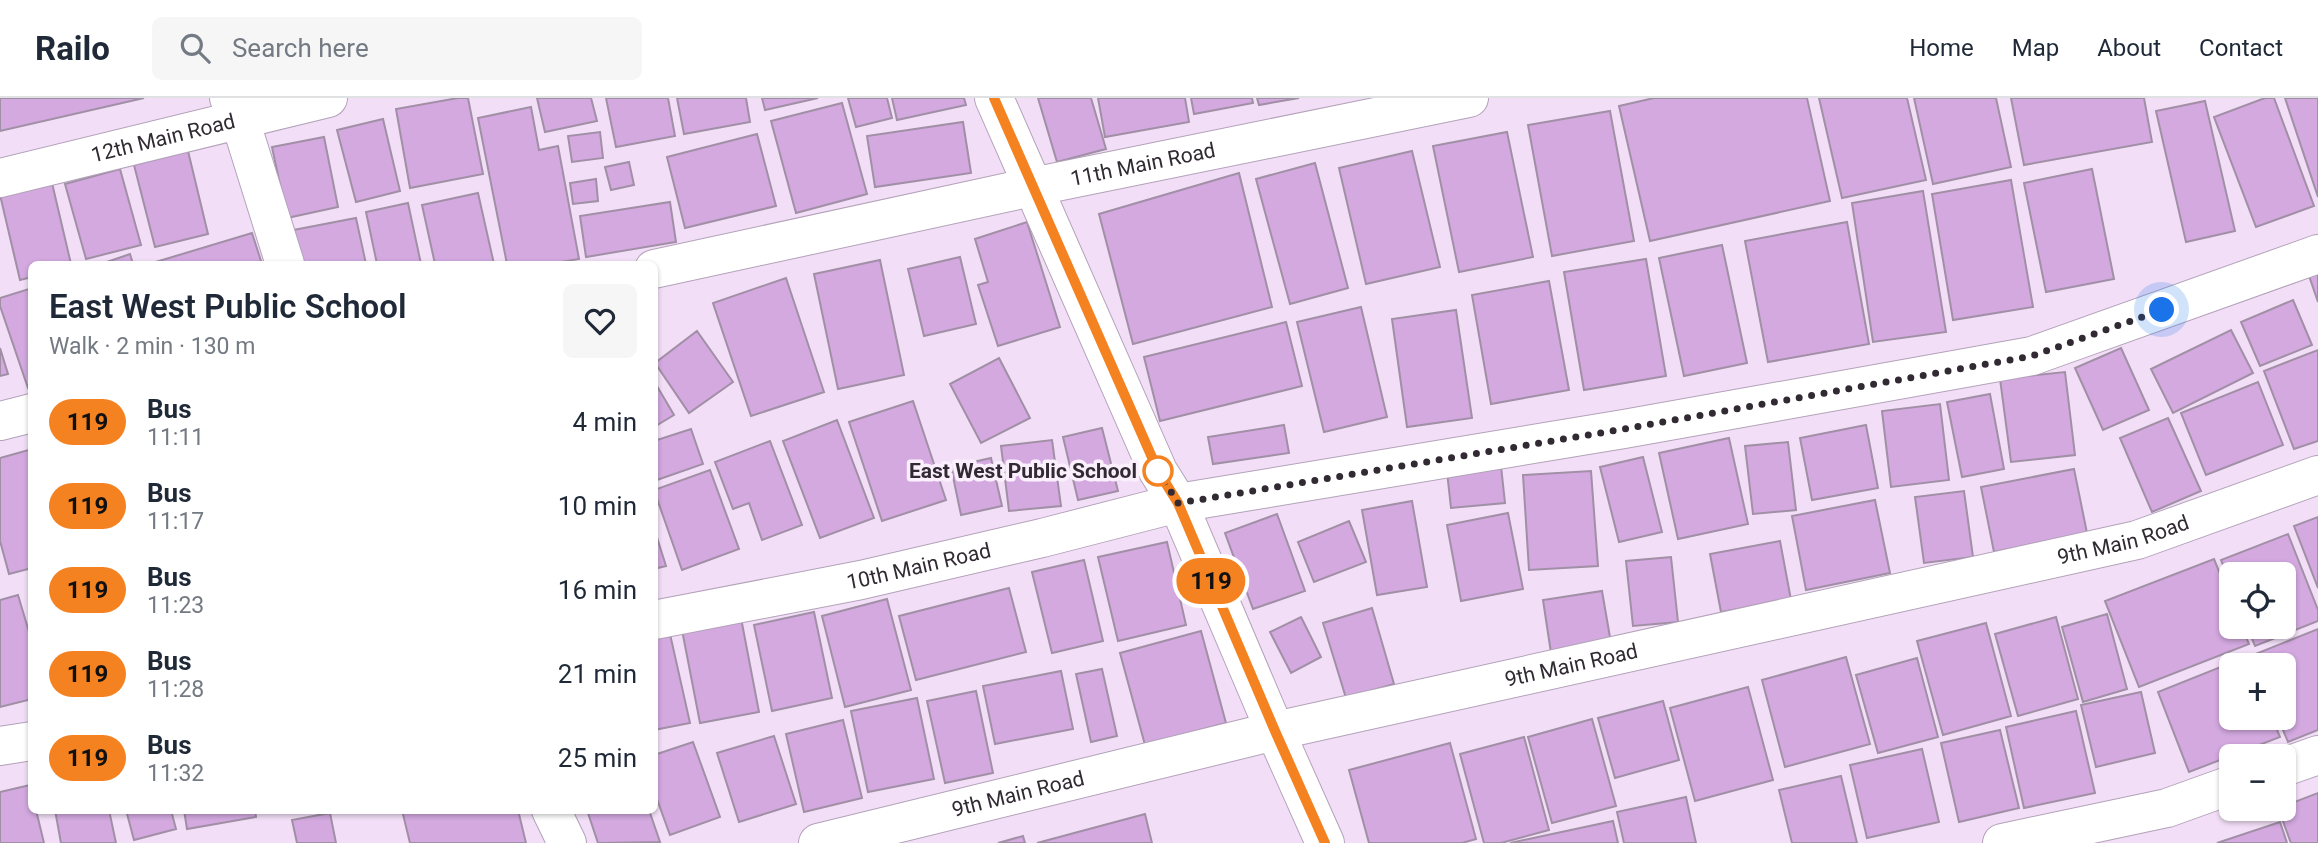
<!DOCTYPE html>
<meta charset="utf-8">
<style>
:root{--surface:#fff;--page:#f6f6f7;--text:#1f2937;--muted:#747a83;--line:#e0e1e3}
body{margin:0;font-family:Roboto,sans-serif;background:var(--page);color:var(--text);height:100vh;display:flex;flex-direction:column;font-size:26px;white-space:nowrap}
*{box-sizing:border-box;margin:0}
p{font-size:23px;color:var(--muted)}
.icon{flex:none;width:38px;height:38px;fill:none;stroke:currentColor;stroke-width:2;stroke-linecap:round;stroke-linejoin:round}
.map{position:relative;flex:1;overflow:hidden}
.side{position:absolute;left:28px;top:163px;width:630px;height:553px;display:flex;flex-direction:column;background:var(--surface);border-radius:10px;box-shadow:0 2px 5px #0004}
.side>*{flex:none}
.badge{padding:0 14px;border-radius:23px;font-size:24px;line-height:46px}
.fabs{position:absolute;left:2219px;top:464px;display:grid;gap:14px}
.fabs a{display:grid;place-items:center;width:77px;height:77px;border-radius:10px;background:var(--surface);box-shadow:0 2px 5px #0004;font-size:35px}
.you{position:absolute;width:35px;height:35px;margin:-18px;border:5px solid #fff;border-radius:50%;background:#1a73e8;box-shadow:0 0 0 10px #1a73e833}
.map>.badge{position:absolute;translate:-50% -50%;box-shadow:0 0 0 4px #fff}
.round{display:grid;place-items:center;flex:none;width:74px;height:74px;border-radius:10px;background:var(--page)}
.headline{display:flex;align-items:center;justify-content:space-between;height:119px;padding:0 21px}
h1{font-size:33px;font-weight:600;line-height:52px}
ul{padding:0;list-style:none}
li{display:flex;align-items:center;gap:21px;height:84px;padding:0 21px}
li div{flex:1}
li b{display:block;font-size:26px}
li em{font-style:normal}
li .badge{min-width:77px;font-weight:700;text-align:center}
header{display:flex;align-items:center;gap:42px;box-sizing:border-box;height:98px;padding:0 35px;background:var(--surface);border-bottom:2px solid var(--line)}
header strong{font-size:33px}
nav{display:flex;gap:38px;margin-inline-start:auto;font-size:24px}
.search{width:490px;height:63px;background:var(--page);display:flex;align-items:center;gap:18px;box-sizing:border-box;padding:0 24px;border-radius:10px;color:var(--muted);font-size:26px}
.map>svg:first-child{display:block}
.building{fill:#d3a9e0;stroke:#a18fa6;stroke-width:2}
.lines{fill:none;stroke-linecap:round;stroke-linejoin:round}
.minor-casing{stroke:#b3a2b9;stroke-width:40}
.tertiary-casing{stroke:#b3a2b9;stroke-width:40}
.minor{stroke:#fff;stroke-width:38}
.tertiary{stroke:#fff;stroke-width:38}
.line-casing{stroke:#fff;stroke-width:16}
.line{stroke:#f58220;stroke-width:10}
.walk{stroke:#312a33;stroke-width:7;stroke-dasharray:0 12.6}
.stop-dot{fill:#fff;stroke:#f58220;stroke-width:3.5}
.labels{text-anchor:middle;stroke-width:7;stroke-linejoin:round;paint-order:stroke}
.street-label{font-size:21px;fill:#312a33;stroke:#fbeffe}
.stop-label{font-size:21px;font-weight:bold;fill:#312a33;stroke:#fbeffe;text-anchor:end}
</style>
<header>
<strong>Railo</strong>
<div class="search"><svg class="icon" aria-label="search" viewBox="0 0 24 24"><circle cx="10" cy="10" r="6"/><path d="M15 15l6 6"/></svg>Search here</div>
<nav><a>Home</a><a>Map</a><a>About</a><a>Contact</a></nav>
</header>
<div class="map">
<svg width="2318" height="745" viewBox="0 0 2318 745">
<rect width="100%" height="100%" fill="#f2dff7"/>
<path class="building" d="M0 0H144L0 33Z
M458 0H468L483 76 410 90 396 11Z
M537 0H591L597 23 545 34Z
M606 0H668L675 38 616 49Z
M677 0H746L750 24 684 36Z
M762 0H818L765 12Z
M848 0H887L892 20 856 29Z
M892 0H964L966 7 897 22Z
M1038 0H1091L1106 51 1057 64Z
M1098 0H1185L1189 24 1105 39Z
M1191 0H1252L1253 5 1194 16Z
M1257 0H1299L1259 7Z
M1654 0H1807L1830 103 1650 143 1619 8Z
M1819 0H1907L1926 82 1842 100Z
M1914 0H1996L2011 69 1933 86Z
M2011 0H2144L2152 44 2024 67Z
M2265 0H2274L2314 108 2256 129 2214 19Z
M2285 0H2318V99Z
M2205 3 2235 133 2186 144 2156 13Z
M842 5 867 96 796 115 771 23Z
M531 9 539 52 558 48 579 161 550 166H507L478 20Z
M1610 13 1634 143 1552 158 1528 27Z
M383 21 400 93 356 104 337 32Z
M963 24 971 75 875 89 867 38Z
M600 34 603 60 572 64 568 38Z
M1507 34 1533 159 1459 174 1433 48Z
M757 36 776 108 685 130 667 59Z
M324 39 338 109 287 120 272 49Z
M188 53 208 136 155 149 134 67Z
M1412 53 1440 169 1366 186 1339 70Z
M629 64 634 87 611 92 605 69Z
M1315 65 1348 190 1290 206 1256 81Z
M120 71 141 147 86 161 65 86Z
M2092 71 2114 181 2046 194 2024 85Z
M1239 75 1272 209 1133 246 1099 116Z
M596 81 598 103 573 106 570 85Z
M2011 82 2033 209 1953 222 1932 96Z
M52 85 71 166H32V179L20 182 0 97Z
M1923 93 1946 234 1873 244 1852 105Z
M478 95 494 166H435L422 107Z
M670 104 676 144 586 159 580 118Z
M408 105 421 166H377L366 114Z
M356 120 366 166H295L288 133Z
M1027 124 1060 229 998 248 978 187 988 184 975 141Z
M1847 124 1869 246 1768 264 1745 143Z
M252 135 262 166H149Z
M1722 147 1747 265 1684 278 1659 160Z
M130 156 133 166H101Z
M960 159 976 226 924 238 908 171Z
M1646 161 1666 278 1584 292 1564 174Z
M880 162 904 277 838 291 814 176Z
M2318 172V204L2308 175Z
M786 180 824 294 751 318 713 205Z
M1549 183 1569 292 1491 306 1472 197Z
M32 190V289L28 290 0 208V200Z
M2293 202 2312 247 2260 268 2241 224Z
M1361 209 1387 319 1324 334 1297 224Z
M1456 212 1472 320 1407 329 1392 221Z
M1286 224 1302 288 1160 323 1144 259Z
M2231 232 2253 275 2173 315 2151 271Z
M697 233 733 284 689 315 655 265Z
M0 250 8 276 0 278Z
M2121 250 2149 312 2103 332 2075 270Z
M2318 252V343L2294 351 2264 273Z
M999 260 1030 320 981 345 950 286Z
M2065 274 2075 357 2011 364 2000 281Z
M654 283 674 317 654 329Z
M2258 284 2283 347 2206 377 2181 315Z
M1990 296 2004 371 1962 379 1947 304Z
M913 303 946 402 882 423 849 324Z
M1940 306 1949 382 1891 389 1882 313Z
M2168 320 2201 393 2152 414 2120 340Z
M837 322 874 420 820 440 783 343Z
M1284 327 1289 355 1213 366 1208 339Z
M1866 327 1878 390 1812 402 1800 340Z
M1102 330 1118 393 1078 402 1063 339Z
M691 331 703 366 654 383V343Z
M1729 340 1748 426 1678 441 1659 355Z
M1052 342 1061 408 1009 413 1001 348Z
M770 343 802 427 762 442 749 405 733 411 715 364Z
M1788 344 1796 412 1753 416 1745 348Z
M32 351V470L9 476 0 443V360Z
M1643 359 1662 434 1619 444 1600 369Z
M991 360 1002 408 961 417 951 369Z
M1501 368 1505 405 1451 410 1447 374Z
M2074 371 2087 435 1994 454 1981 389Z
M710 372 739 451 682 472 654 392Z
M1591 373 1598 468 1529 472 1523 377Z
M1964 393 1973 459 1924 465 1915 399Z
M1875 402 1890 475 1806 492 1792 418Z
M1412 403 1427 489 1377 497 1362 412Z
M1508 415 1523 491 1461 503 1447 427Z
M1277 416 1305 493 1253 511 1225 435Z
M2318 419V490L2294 428Z
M1349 423 1366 464 1314 484 1298 444Z
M654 430 666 468 654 471Z
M2288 436 2318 512V523L2255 548 2247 528H2284V476H2231V487L2221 462Z
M1780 443 1791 502 1721 514 1710 456Z
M1167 444 1186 527 1118 543 1098 459Z
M1671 459 1678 524 1633 528 1626 463Z
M2214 461 2231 503V528H2241L2249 546 2139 589 2105 503Z
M1084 462 1103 543 1052 555 1032 474Z
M1009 490 1026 554 916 582 899 518Z
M1602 493 1611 545 1551 555 1543 502Z
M18 497 32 544V601L0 609V502Z
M887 501 911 592 845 609 822 518Z
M1372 510 1394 586 1346 600 1323 525Z
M814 514 832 600 772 613 754 527Z
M2107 516 2127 591 2083 604 2062 529Z
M1301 519 1321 559 1291 575 1270 534Z
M2056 519 2078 601 2018 618 1995 536Z
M741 520 759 614 700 625 682 532Z
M1986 525 2011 618 1943 637 1917 543Z
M2318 531V632L2288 644 2278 620H2284V567H2257L2253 557Z
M1201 533 1226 625 1145 647 1120 555Z
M670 536 690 625 654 632V539Z
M2248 558 2251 567H2231V620H2272L2280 639 2189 674 2158 594Z
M1846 559 1870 646 1785 669 1762 582Z
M1917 560 1938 639 1878 655 1856 577Z
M1102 571 1117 638 1091 644 1076 576Z
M1061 573 1073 631 995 646 983 588Z
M1748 589 1773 682 1695 703 1670 610Z
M976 593 993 675 945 685 927 603Z
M2141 594 2155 655 2096 669 2081 607Z
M917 600 934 681 868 694 851 613Z
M1663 603 1679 662 1615 680 1598 620Z
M2076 613 2095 695 2024 710 2006 629Z
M1592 621 1616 708 1552 725 1528 639Z
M843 622 862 700 804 714 786 636Z
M2000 632 2019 710 1959 724 1941 645Z
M774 638 796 706 739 724 717 655Z
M1524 639 1549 732 1501 745H1484L1460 656Z
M693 644 720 719 670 737 654 693V657Z
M1450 645 1476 741 1462 745H1369L1349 672Z
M1922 651 1939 724 1867 740 1850 667Z
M1841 678 1857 745H1792L1779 692Z
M30 687 32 712H36L44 745H0V694Z
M2318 695V745H2291L2278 710H2284V708Z
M1686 699 1696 745H1624L1617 714Z
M55 712H109L116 745H61Z
M126 712H171L176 731 134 742Z
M184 712H255L256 719 187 731Z
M402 712H518L526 745H410Z
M587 712H649L660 744 598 745Z
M330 715 336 745H297L292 722Z
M1145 716 1152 745H1037Z
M1613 723 1618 745H1510Z
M2280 724 2287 745H2217Z
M1023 738 1025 745H998Z"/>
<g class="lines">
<g class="minor-casing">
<g id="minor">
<path d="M229 0 240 22 285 166"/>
<path id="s1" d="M0 80 328 0"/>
<path id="s2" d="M654 171 1032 89 1469 0"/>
<path d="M0 323 32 315"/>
<path id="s3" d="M654 522 861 482 1042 440 1178 405 1624 331 2032 258 2318 156"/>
<path d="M0 648 32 643"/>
<path d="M2284 669 2318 657"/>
<path d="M551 712 567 745"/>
<path id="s4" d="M818 745 1275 633 2137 442 2318 377"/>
<path d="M2002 745 2167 710 2231 687"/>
</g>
</g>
<g class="tertiary-casing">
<path id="tertiary" d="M994 0 1158 373 1178 405 1275 633 1325 745"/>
</g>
<use href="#minor" class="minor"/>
<use href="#tertiary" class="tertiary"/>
</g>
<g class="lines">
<g class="line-casing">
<path id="line" d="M994 0 1158 373 1178 405 1275 633 1325 745"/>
</g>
<use href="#line" class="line"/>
<path class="walk" d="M1158 373 1178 405 1204 401 1624 331 2032 258 2162 212"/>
</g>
<circle class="stop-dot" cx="1158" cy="373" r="14"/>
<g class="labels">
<g class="street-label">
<text dy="7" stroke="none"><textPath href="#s1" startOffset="168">12th Main Road</textPath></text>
<text dy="7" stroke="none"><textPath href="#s2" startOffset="500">11th Main Road</textPath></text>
<text dy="7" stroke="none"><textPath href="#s4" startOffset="1340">9th Main Road</textPath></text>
<text dy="7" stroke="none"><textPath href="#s3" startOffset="270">10th Main Road</textPath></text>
<text dy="7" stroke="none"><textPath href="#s4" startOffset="774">9th Main Road</textPath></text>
<text dy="7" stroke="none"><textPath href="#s4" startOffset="206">9th Main Road</textPath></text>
</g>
<g class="stop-label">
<text x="1137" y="380">East West Public School</text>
</g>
</g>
</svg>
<div class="fabs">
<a><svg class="icon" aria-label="locate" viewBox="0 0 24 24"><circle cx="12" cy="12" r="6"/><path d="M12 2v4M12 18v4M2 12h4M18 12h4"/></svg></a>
<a>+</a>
<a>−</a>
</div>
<div class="you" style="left:2162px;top:212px"></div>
<b class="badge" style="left:1211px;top:483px;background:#f58220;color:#111">119</b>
<section class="side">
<div class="headline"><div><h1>East West Public School</h1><p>Walk · 2 min · 130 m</p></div><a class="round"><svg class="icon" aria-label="heart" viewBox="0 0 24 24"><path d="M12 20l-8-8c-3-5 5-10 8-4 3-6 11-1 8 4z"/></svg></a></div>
<ul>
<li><span class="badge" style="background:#f58220;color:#111">119</span><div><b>Bus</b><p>11:11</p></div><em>4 min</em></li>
<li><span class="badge" style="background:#f58220;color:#111">119</span><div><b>Bus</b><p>11:17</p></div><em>10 min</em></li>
<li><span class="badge" style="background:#f58220;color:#111">119</span><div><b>Bus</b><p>11:23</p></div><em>16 min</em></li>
<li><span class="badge" style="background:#f58220;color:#111">119</span><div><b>Bus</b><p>11:28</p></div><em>21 min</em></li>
<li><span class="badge" style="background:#f58220;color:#111">119</span><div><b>Bus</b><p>11:32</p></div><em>25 min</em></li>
</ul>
</section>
</div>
